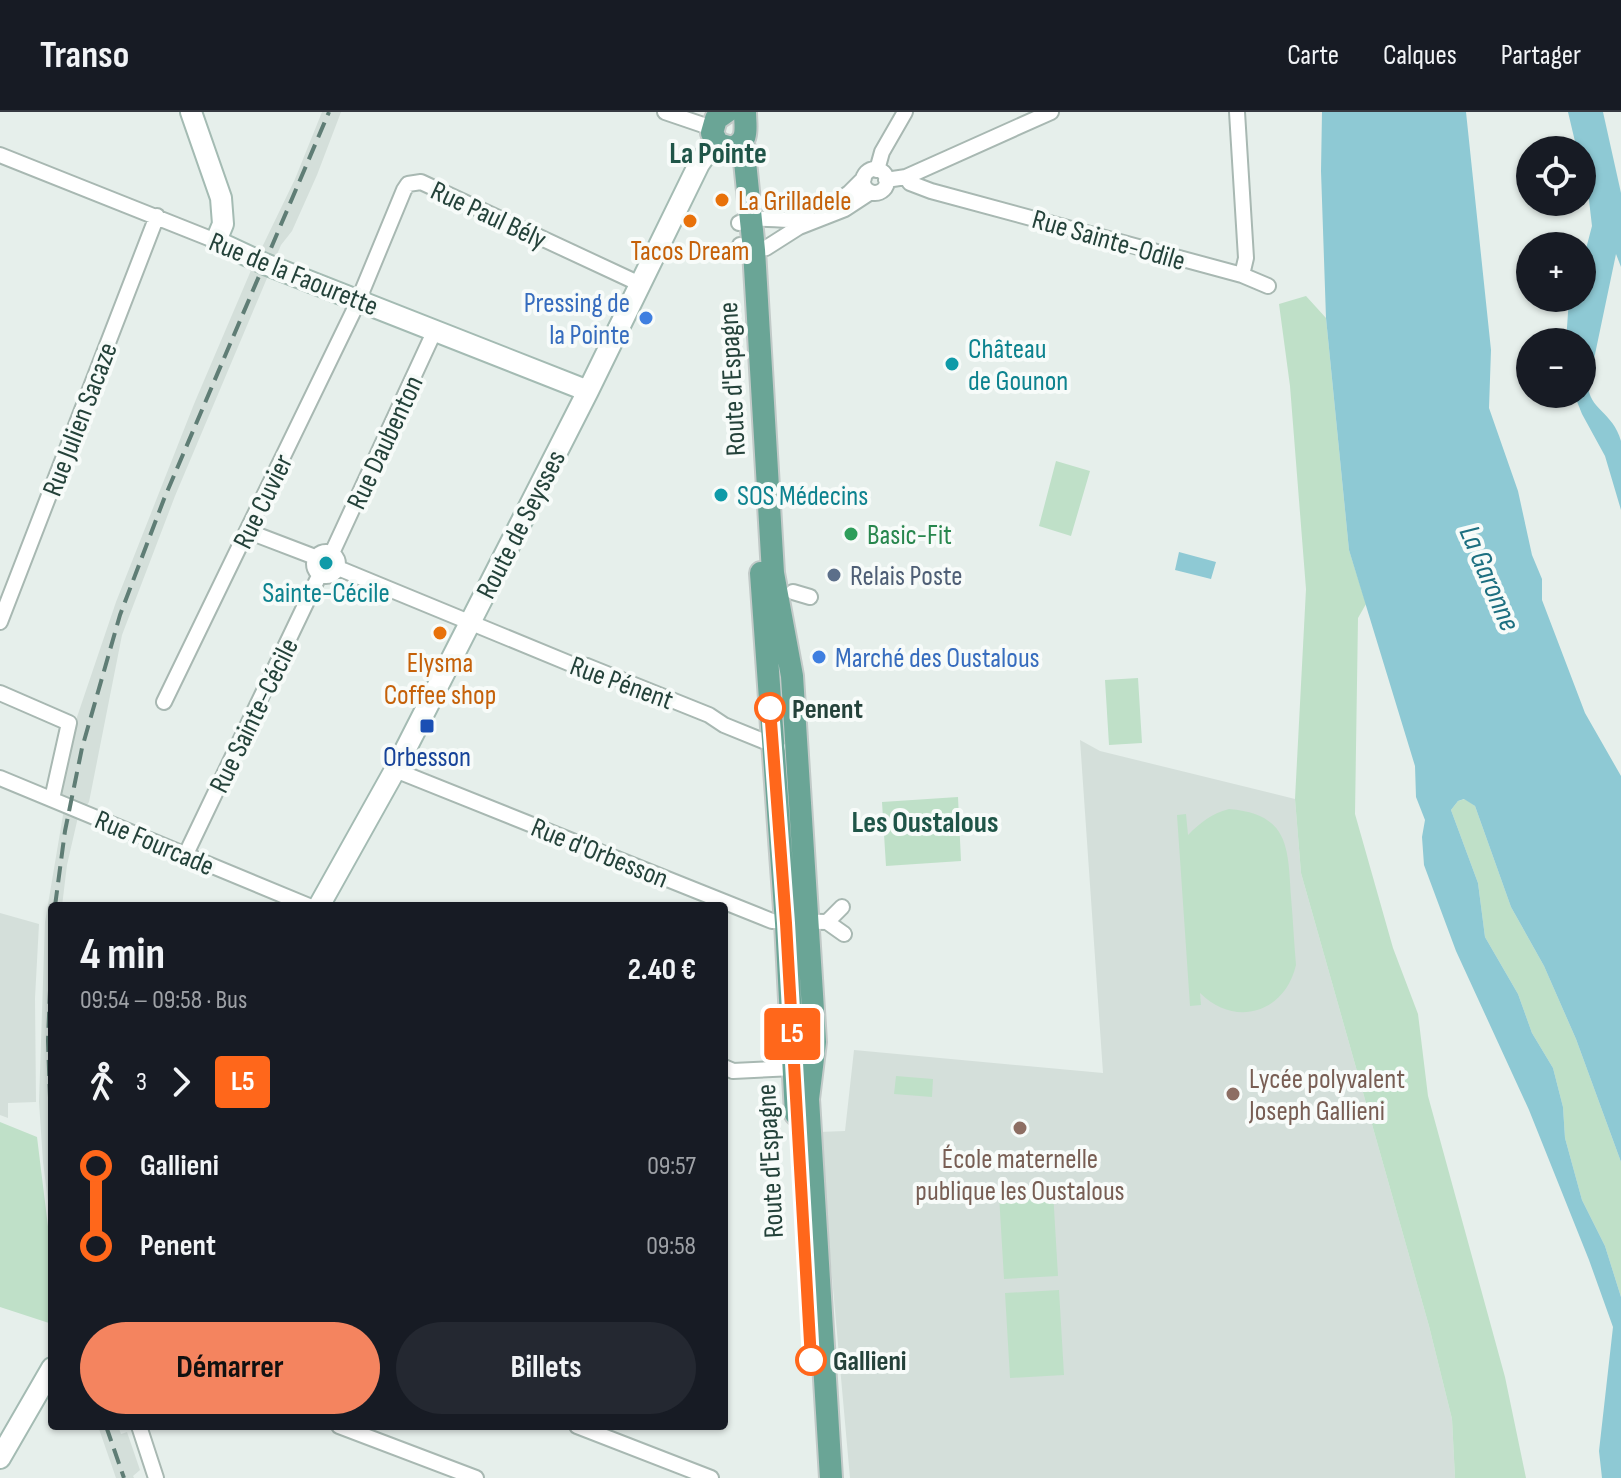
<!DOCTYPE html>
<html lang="fr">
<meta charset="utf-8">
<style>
:root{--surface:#171b24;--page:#242831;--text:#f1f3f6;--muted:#9ea1a6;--line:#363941;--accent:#f4845f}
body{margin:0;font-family:"Sofia Sans Condensed",sans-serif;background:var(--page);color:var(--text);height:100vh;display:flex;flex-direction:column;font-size:30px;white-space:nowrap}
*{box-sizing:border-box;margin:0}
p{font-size:26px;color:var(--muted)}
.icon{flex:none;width:44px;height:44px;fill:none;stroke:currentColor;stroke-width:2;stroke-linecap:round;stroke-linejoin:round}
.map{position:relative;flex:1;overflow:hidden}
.sheet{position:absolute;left:48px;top:790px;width:680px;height:528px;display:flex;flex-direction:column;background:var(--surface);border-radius:8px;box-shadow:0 2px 6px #0004}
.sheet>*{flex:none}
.badge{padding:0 16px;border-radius:6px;font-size:28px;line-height:52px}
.fabs{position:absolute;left:1516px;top:24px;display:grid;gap:16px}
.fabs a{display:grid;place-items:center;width:80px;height:80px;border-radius:50%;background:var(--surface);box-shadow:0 2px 6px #0004;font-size:40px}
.map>.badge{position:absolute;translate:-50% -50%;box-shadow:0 0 0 4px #fff}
.legs{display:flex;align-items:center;gap:12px;height:88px;padding:0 32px;font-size:26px}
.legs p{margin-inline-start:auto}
.head{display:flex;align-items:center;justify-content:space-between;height:136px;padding:0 32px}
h1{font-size:44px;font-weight:700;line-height:60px}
.action{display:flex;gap:16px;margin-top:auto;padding:16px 32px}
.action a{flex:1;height:92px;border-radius:48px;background:var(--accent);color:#111;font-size:32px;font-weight:700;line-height:92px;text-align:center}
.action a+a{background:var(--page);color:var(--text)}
ul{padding:0 32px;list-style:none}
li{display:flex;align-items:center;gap:28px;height:80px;font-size:30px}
li i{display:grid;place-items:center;width:12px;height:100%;margin:0 10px;background:currentColor}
li i::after{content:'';width:20px;height:20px;margin:-10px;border:6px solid;border-radius:50%;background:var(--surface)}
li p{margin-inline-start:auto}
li:first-child i{background:linear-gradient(#0000 50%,currentColor 0)}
li:last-child i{background:linear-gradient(currentColor 50%,#0000 0)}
header{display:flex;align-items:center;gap:48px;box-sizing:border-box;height:112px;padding:0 40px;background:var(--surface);border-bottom:2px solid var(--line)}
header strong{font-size:38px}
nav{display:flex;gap:44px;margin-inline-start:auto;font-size:28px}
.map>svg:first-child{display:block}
.built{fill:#d4dfda}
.green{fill:#bfe0c8}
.water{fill:#8ec9d4}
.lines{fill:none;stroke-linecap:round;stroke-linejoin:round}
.street-casing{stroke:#a8b8b2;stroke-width:18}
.secondary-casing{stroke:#a4bbb3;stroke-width:24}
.primary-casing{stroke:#c2cac8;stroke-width:26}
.street{stroke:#fff;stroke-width:14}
.secondary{stroke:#fff;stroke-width:20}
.primary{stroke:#6aa596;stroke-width:22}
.rail{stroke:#5f7d75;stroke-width:4;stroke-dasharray:16 8;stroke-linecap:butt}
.line-1-casing{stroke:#fff;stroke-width:18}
.line-1{stroke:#ff671b;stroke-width:12}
.food-dot{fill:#e8710a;stroke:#f7fbf9;stroke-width:3}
.shop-dot{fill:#3f7fe0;stroke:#f7fbf9;stroke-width:3}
.culture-dot{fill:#0f9aa8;stroke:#f7fbf9;stroke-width:3}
.leisure-dot{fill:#2e9e5b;stroke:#f7fbf9;stroke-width:3}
.service-dot{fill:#5c6f8a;stroke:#f7fbf9;stroke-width:3}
.stop-1-dot{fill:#fff;stroke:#ff671b;stroke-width:4}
.transit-dot{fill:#1a4fb4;stroke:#f7fbf9;stroke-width:3}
.education-dot{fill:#8d6e63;stroke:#f7fbf9;stroke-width:3}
.labels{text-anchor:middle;stroke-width:8;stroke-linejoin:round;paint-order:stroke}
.food-label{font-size:28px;fill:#c56008;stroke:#f7fbf9}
.street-label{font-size:28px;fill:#24423a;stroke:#f7fbf9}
.shop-label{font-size:28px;fill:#366cbe;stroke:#f7fbf9;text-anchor:end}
.culture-label{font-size:28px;fill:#0d838f;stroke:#f7fbf9;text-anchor:start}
.leisure-label{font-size:28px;fill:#27864d;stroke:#f7fbf9;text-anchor:start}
.service-label{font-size:28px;fill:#4e5e75;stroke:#f7fbf9;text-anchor:start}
.stop-label{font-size:28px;font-weight:bold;fill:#24423a;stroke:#f7fbf9;text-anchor:start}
.transit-label{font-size:28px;fill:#164399;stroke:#f7fbf9}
.education-label{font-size:28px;fill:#785e54;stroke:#f7fbf9;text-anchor:start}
.neighbourhood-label{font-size:30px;font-weight:bold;fill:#1f5548;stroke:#f7fbf9}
.water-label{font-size:30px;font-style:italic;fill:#1c6f80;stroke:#f7fbf9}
</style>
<header>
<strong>Transo</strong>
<nav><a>Carte</a><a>Calques</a><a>Partager</a></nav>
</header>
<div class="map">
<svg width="1621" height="1366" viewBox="0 0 1621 1366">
<rect width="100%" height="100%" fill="#e6efeb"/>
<path class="built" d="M322 0H341L317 63 292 119 281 133 175 384 122 523 89 690 78 705 67 753 62 794H52V1120L43 1050 39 990 45 810 63 703 64 686 59 676 77 605 116 490 194 292 252 156 295 67Z
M1080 628 1100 639 1295 687 1301 761 1429 1214 1452 1307 1455 1366H850L819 1020 845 1019 854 938 1103 961Z
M0 801 39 812 35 886 36 990 8 991V1006L0 1003Z
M98 1314H118L121 1322 127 1320 140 1358 133 1364 134 1366H116Z"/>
<path class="green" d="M1306 184 1326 206 1349 438 1366 492 1358 506 1355 702 1393 836 1418 902 1428 984 1505 1265 1526 1366H1455L1452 1307 1429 1214 1301 761 1295 687 1306 477 1290 274 1279 192Z
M1056 349 1090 359 1071 424 1039 414Z
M1138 566 1142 631 1109 633 1105 568Z
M958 685 961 749 886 754 882 690Z
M1465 687 1475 694 1511 795 1544 854 1576 927 1621 1050V1185L1605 1134 1582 1088 1565 1026 1563 995 1553 956 1532 921 1518 882 1485 825 1478 771 1451 698 1458 689Z
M1229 697C1289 702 1288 735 1291 785 1293 808 1294 830 1296 853 1285 901 1235 916 1200 881L1201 893 1190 894 1177 703 1186 702 1188 723C1201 710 1211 702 1229 697Z
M896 964 933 967 932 985 894 982Z
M0 1010 37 1025 52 1147V1212L0 1195Z
M1053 1079 1058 1164 1004 1167 999 1083Z
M1059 1178 1064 1263 1010 1266 1005 1181Z"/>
<path class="water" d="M1322 0H1466L1491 238 1489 296 1518 379 1532 443 1542 467V488L1585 601 1621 664V1050L1576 927 1544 854 1511 795 1475 694 1464 687 1458 689 1451 698 1478 771 1485 825 1518 882 1532 921 1553 956 1563 995 1565 1026 1582 1088 1605 1134 1621 1185V1366H1602L1599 1339 1613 1215 1589 1148 1529 998 1456 839 1424 753 1422 725 1425 708 1416 685 1415 654 1349 438 1326 206 1321 59Z
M1568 0H1603L1621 81V155L1616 142 1594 247C1574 298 1611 292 1621 329 1621 347 1621 379 1621 398L1605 344 1582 302 1574 282H1582V230H1566L1569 186H1582V152L1592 114 1587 71 1582 55V38H1577Z
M1179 440 1216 450 1211 467 1175 458Z"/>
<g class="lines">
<g class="street-casing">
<path id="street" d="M665 0 712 16
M1237 0 1246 146 1242 163
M0 43 216 129
M863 69a12 12 0 1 1 24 0a12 12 0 1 1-24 0Z
M877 58 882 40 905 0
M906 65 910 71 931 79 1242 163 1268 174
M886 68 906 65 1051 0
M827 96 849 81 864 66
M739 111C761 101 786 113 808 105
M740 133 754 138 766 136 799 115 845 97 871 80
M247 419 315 445
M314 452a12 12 0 1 1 24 0a12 12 0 1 1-24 0Z
M332 441 435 218
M338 456 571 552 587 554 709 603 724 613 778 635
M793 480 810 485
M0 510 157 104
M0 581 69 611 52 687
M164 590 356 194 404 78 408 72 421 70 640 172
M395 658 772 809 827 810 844 822
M0 666 309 794
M186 742 319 464
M827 810 842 795
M724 955 733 959 794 956
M139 1314 156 1366
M339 1314 476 1366
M577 1314 711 1366"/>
</g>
<g class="secondary-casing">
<path id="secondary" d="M191 0 221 86 223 112 216 129 265 152 588 279
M319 794 395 658 588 279 699 52 715 29
M0 1346 52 1256"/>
</g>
<g class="primary-casing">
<path id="primary" d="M726 0 716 7 712 21 718 32 732 36C750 29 745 16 745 0
M743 30 754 138 773 461 792 564 815 930 808 987 831 1366
M761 461 786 811 796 1002"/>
</g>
<use href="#street" class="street"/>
<use href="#secondary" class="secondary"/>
<use href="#primary" class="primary"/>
<path class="rail" d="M55 794 65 719 82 636 120 503 164 387 329 0
M52 828 48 929 52 1041
M106 1314 124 1366"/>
</g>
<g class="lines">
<g class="line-1-casing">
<path id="line-1" d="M770 596 786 811 811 1248"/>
</g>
<use href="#line-1" class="line-1"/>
</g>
<g class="food-dot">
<circle cx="722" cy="88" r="8"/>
<circle cx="690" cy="109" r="8"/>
<circle cx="440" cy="521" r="8"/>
</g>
<g class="shop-dot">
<circle cx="646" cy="206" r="8"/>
<circle cx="819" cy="545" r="8"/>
</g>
<g class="culture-dot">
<circle cx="952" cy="252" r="8"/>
<circle cx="721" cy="383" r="8"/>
<circle cx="326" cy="451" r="8"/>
</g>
<circle class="leisure-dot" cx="851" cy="422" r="8"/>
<circle class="service-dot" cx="834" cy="463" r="8"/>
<g class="stop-1-dot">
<circle cx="770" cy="596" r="14"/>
<circle cx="811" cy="1248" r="14"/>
</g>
<rect class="transit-dot" x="419" y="606" width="16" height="16" rx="4"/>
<g class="education-dot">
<circle cx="1233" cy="982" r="8"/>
<circle cx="1020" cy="1016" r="8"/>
</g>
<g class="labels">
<g class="food-label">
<text x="738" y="98" text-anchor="start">La Grilladele</text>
<text x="690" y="148">Tacos Dream</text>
<text x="440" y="560">Elysma<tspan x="440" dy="32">Coffee shop</tspan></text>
</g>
<g class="street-label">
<text transform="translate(489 102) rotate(25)" y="10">Rue Paul Bély</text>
<text transform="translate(1109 127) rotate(16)" y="10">Rue Sainte-Odile</text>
<text transform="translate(294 161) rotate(22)" y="10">Rue de la Faourette</text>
<text transform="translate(731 267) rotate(-93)" y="10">Route d'Espagne</text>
<text transform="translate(79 307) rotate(-69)" y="10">Rue Julien Sacaze</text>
<text transform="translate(384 330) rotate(-65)" y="10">Rue Daubenton</text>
<text transform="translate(262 389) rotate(-64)" y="10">Rue Cuvier</text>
<text transform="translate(520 412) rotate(-63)" y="10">Route de Seysses</text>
<text transform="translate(622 570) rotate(20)" y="10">Rue Pénent</text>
<text transform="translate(253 603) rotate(-64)" y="10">Rue Sainte-Cécile</text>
<text transform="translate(155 730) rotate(23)" y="10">Rue Fourcade</text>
<text transform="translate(600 740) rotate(22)" y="10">Rue d'Orbesson</text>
<text transform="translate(769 1049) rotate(-93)" y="10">Route d'Espagne</text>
</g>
<g class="shop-label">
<text x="630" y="200">Pressing de<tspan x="630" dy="32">la Pointe</tspan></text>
<text x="835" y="555" text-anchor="start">Marché des Oustalous</text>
</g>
<g class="culture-label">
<text x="968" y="246">Château<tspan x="968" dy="32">de Gounon</tspan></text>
<text x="737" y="393">SOS Médecins</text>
<text x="326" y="490" text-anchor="middle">Sainte-Cécile</text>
</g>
<g class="leisure-label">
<text x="867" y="432">Basic-Fit</text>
</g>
<g class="service-label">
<text x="850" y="473">Relais Poste</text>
</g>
<g class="stop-label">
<text x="792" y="606">Penent</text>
<text x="833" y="1258">Gallieni</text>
</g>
<g class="transit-label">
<text x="427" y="654">Orbesson</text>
</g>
<g class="education-label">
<text x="1249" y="976">Lycée polyvalent<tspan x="1249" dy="32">Joseph Gallieni</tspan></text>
<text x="1020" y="1056" text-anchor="middle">École maternelle<tspan x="1020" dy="32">publique les Oustalous</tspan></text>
</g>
<g class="neighbourhood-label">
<text x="718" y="51">La Pointe</text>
<text x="925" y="720">Les Oustalous</text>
</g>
<g class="water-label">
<text transform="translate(1490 466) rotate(67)" y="10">La Garonne</text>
</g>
</g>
</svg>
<div class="fabs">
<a><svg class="icon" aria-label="locate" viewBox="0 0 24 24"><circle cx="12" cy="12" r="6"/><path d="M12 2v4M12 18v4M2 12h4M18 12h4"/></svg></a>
<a>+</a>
<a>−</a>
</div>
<b class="badge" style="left:792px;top:922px;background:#ff671b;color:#fff">L5</b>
<section class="sheet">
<div class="head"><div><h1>4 min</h1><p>09:54 – 09:58 · Bus</p></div><b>2.40 €</b></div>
<div class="legs"><svg class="icon" aria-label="walk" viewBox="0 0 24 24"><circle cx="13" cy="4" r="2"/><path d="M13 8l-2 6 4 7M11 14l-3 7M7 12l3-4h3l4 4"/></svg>3<svg class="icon" aria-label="forward" viewBox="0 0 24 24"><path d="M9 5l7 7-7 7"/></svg><b class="badge" style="background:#ff671b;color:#fff">L5</b></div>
<ul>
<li><i style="color:#ff671b"></i><b>Gallieni</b><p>09:57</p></li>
<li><i style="color:#ff671b"></i><b>Penent</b><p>09:58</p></li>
</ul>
<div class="action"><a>Démarrer</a><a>Billets</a></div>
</section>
</div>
